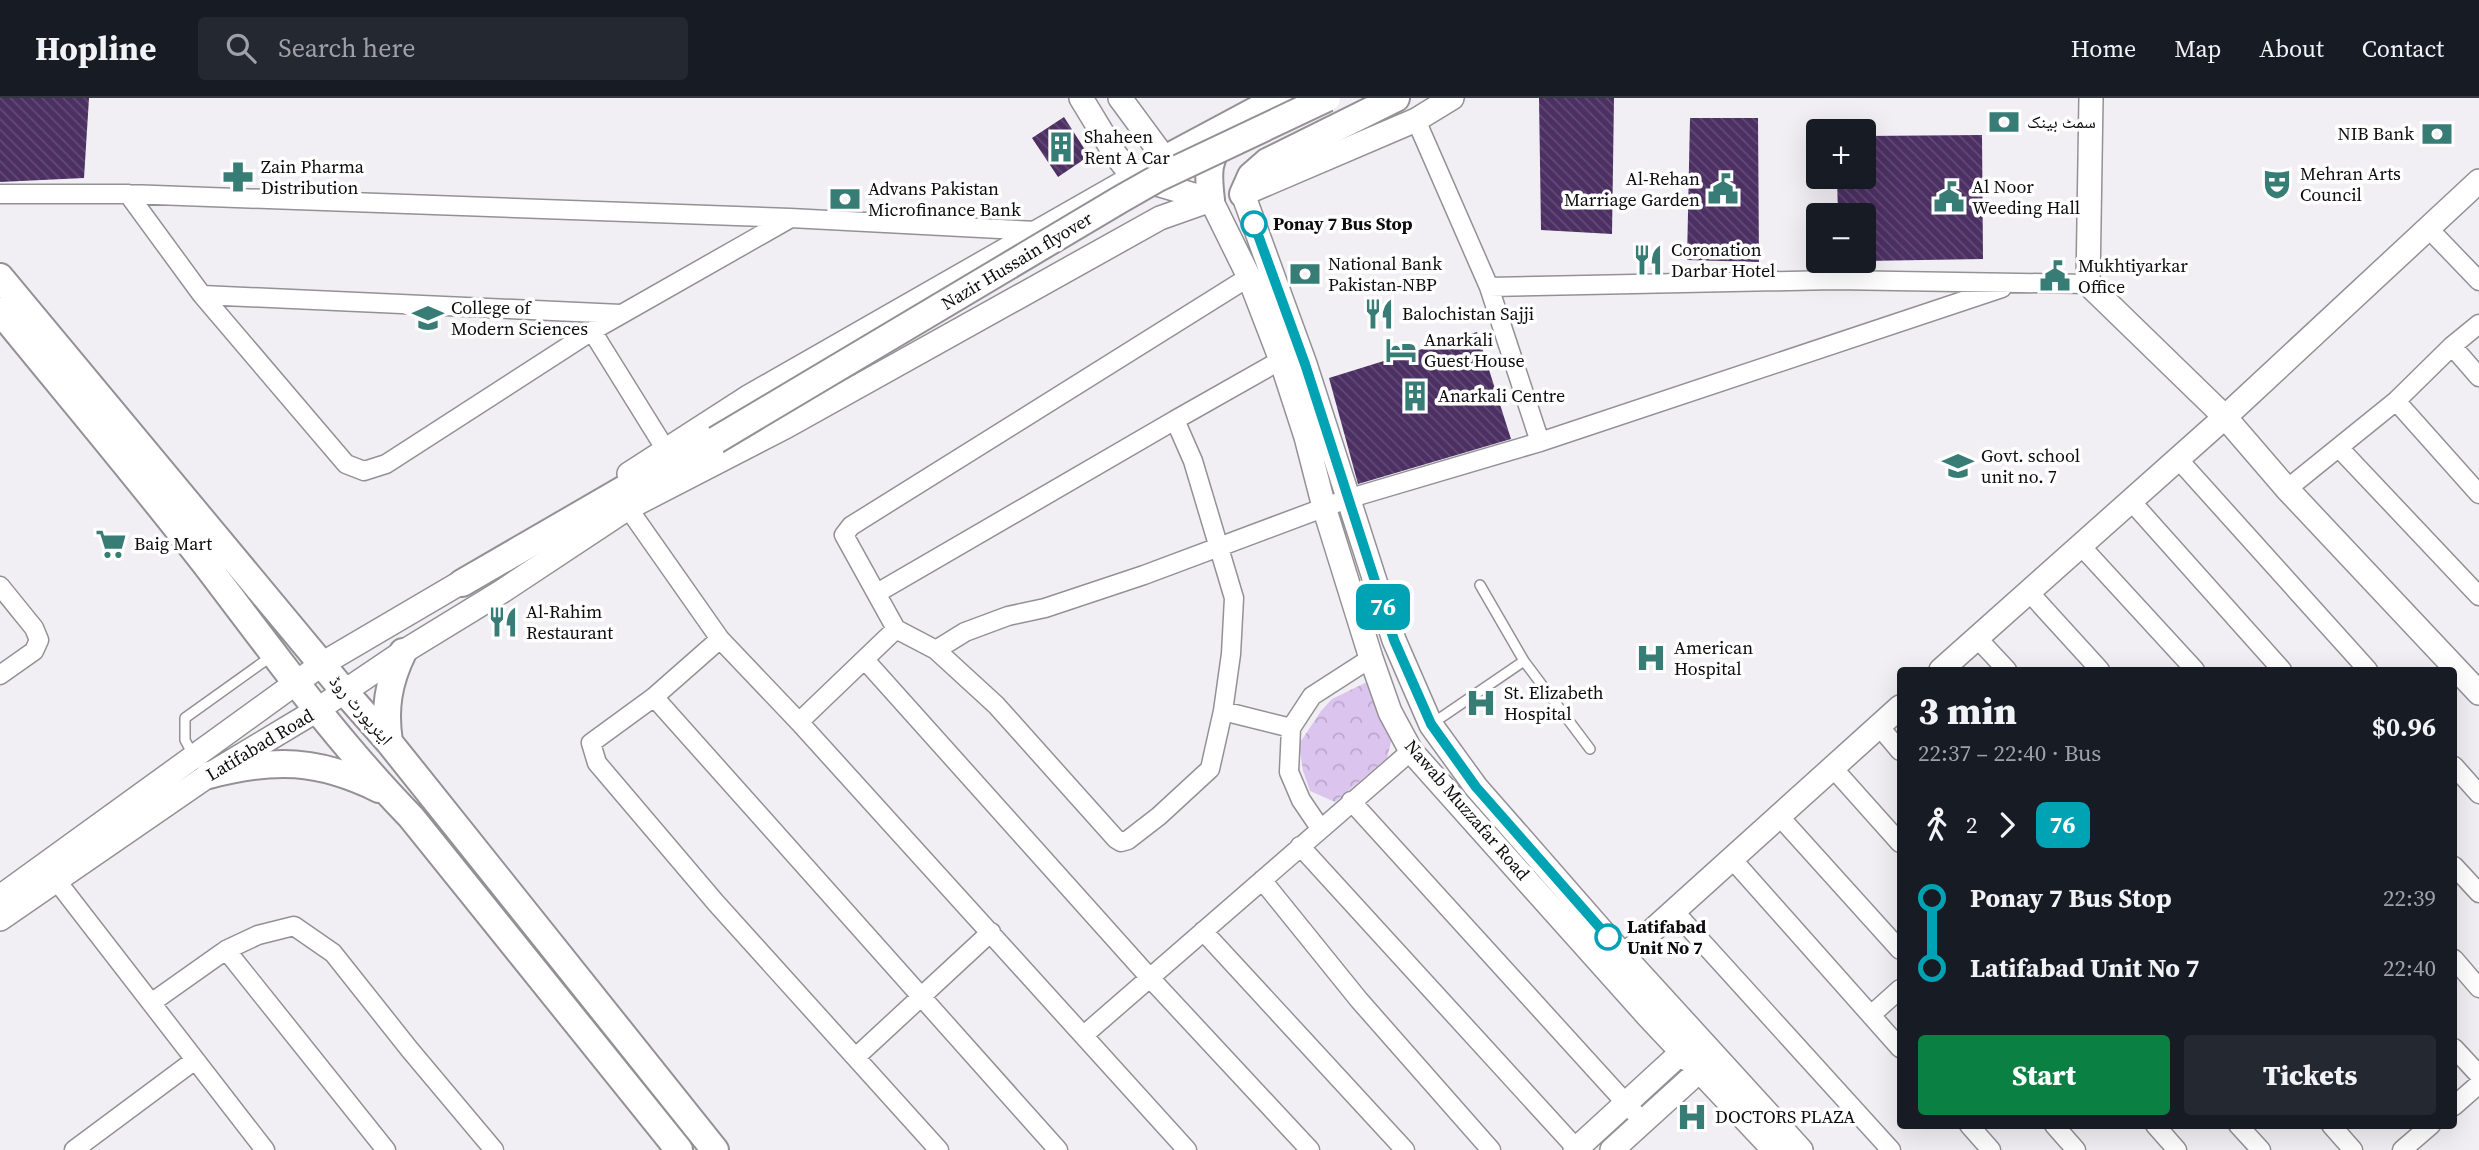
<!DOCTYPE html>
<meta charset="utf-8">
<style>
:root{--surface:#171b24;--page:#242831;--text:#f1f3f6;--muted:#9ea1a6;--line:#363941;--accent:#0b8043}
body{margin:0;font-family:"Source Serif 4","Noto Naskh Arabic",serif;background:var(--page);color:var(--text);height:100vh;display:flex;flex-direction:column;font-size:26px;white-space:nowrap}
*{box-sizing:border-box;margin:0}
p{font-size:23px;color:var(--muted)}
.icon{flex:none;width:38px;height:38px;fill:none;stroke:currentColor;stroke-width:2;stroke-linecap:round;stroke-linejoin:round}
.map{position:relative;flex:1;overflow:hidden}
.sheet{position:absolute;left:1897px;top:569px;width:560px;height:462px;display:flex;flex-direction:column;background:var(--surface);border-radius:7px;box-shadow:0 7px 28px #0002}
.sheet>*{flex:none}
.badge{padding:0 14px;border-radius:10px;font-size:24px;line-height:46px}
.fabs{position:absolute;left:1806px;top:21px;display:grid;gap:14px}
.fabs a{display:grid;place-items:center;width:70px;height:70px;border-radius:7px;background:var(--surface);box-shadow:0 7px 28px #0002;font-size:35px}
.map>.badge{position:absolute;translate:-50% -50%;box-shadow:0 0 0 4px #fff}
.legs{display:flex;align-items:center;gap:10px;height:77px;padding:0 21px;font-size:23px}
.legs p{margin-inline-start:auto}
.overview{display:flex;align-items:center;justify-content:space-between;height:119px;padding:0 21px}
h1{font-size:38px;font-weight:800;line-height:52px}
.action{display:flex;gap:14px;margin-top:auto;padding:14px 21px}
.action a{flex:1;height:80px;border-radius:7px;background:var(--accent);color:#fff;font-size:28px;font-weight:800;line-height:80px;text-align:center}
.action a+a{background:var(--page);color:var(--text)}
ul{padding:0 21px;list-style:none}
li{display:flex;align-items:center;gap:24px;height:70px;font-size:26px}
li i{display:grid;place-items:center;width:10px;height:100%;margin:0 9px;background:currentColor}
li i::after{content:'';width:18px;height:18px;margin:-9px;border:5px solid;border-radius:50%;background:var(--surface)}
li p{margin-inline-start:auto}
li:first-child i{background:linear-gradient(#0000 50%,currentColor 0)}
li:last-child i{background:linear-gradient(currentColor 50%,#0000 0)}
header{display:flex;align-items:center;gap:42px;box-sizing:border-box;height:98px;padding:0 35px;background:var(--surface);border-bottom:2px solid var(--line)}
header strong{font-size:33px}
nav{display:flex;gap:38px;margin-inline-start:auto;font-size:24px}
.search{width:490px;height:63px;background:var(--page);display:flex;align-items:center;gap:18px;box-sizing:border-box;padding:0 24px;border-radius:7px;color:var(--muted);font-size:26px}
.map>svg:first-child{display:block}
.park{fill:url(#park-crowns)}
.building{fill:url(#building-back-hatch)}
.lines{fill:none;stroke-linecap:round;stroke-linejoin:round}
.service-casing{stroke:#949196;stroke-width:12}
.minor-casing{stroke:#949196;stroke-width:21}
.tertiary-casing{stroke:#949196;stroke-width:26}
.secondary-casing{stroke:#949196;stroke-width:30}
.service{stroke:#fff;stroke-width:9}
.minor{stroke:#fff;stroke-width:18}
.tertiary{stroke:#fff;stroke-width:23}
.secondary{stroke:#fff;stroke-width:26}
.secondary-bridge-casing{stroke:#949196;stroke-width:30;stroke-linecap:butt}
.secondary-bridge{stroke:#fff;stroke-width:26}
.line-1-casing{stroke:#fff;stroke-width:16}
.line-1{stroke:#00a3b4;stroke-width:10}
.stop-1-dot{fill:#fff;stroke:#00a3b4;stroke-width:3.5}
.labels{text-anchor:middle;stroke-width:7;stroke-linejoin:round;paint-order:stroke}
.poi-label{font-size:18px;fill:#0c0b0d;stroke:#fff;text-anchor:start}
.stop-label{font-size:18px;font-weight:bold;fill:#0c0b0d;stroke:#fff;text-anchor:start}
.street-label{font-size:18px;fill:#0c0b0d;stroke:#fff}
</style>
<header>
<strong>Hopline</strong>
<div class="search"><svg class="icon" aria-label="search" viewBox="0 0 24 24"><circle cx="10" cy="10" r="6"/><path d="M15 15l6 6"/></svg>Search here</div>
<nav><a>Home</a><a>Map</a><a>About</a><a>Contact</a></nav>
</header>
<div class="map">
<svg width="2479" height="1052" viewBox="0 0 2479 1052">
<defs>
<pattern id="park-crowns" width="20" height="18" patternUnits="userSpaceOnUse" patternTransform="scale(1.75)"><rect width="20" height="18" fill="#dbc5ef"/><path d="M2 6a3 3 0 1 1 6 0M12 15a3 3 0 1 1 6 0" fill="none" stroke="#bba8cc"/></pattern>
<pattern id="building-back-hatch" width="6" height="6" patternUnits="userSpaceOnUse" patternTransform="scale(1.75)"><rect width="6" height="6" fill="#4c3063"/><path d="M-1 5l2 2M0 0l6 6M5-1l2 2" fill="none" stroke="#614b74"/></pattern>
</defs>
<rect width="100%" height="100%" fill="#f2eff4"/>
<path class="park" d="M1367 584 1392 640 1387 660 1335 704 1310 693 1303 673 1299 646 1321 613 1332 601Z"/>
<path class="building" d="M0 0H89L84 80 0 84Z
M1539 0H1614L1612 136 1541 132Z
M1064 19 1089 58 1058 79 1032 40Z
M1690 20H1758L1759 164 1687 162Z
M1982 37 1983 161 1864 163V117H1838L1837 79H1864V38Z
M1477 234 1511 341 1358 386 1329 280Z"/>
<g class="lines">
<g class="service-casing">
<path id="service" d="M1480 487 1524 563 1590 651
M1433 625 1524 563
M193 657 185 642V620L273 557"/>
</g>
<g class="minor-casing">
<path id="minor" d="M1416 22 1489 189 1835 182 2088 186
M0 96H128L790 120 1037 133
M128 96 202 197 346 366 364 373 386 366 592 233 789 121
M2429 131 2479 183
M1249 179 851 428 844 437 896 531 936 552 996 607 1116 741 1121 744 1128 742 1159 718 1210 671 1223 613 1231 556 1234 500 1193 363 1175 322 1281 262
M1489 189 1540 344 2002 190
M202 197 621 216
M592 233 666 352
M2452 248 2479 279
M2396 303 2479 396
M2340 351 2479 498
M2178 361 2368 572
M2287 391 2396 303 2452 248 2479 226
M2131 403 2282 572
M628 410 720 541 799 624 1187 1052
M2081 448 2195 572
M0 488 34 530 39 542 34 553 0 577
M2029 494 2100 572
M877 495 1175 322
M1977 540 2007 572
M720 541 654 599 591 645 597 665 716 805 939 1052
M936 552 965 534 1008 518 1045 510 1144 477 1347 401 1540 344
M865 562 1150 880 1310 1052
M654 599 1058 1052
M1223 613 1291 630
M799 624 896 531
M1879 628 1900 653
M2454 668 2479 696
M1833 670 1900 745
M1351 703 1643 1024
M1779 718 1900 852
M1320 730 1301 702 1289 674 1291 630 1312 598 1371 560
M1300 748 1576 1050
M1732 761 1900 950
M2454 768 2479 795
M56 782 265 1052
M1262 782 1359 902 1491 1052
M1674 813 1891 1052
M1203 833 1405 1052
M226 852 386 1052
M2454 861 2479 890
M151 905 226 852 258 837 294 828 333 855 410 952 494 1052
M1871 917 1900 891
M1084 937 1411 653
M2454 950 2479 977
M856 959 991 834
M2454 1008 2479 986
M1969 1027 1991 1052
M2054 1027 2076 1052
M2155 1027 2177 1052
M2238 1027 2261 1052
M2331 1027 2353 1052
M74 1052 195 962
M2402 1052 2431 1027"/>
</g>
<g class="tertiary-casing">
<path id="tertiary" d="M1081 0 1115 56 1133 79 1211 102
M1120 0 1165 61 1180 64
M1452 0 1416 22 1243 96 1305 266 1394 542 1431 627 1476 689 1624 858 1801 1052
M2091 0 2088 186 2225 319 2287 391 2479 595
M1211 102 1249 179 1281 262 1306 339 1324 409 1371 560 1390 614 1411 653 1647 917 1774 1052
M629 376 750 298 1165 61
M1941 572 2225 319 2479 83
M0 799 322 566 477 475
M0 821 209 677 317 612 403 554 501 494 628 410 787 328 1160 120 1211 102
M1624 858 1900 609
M1575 1052 1694 943
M1612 1052 1710 963"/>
</g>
<g class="secondary-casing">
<path id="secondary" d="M1165 61 1279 0
M1243 96 1251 78 1267 64 1396 0
M1211 102C1208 77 1206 59 1226 40
M0 179 344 593 389 644 715 1052
M0 213C70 299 142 384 210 472 274 556 337 643 411 719L679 1052
M462 485 645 379 716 342
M389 644C384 611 388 585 403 554
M209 677C274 660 318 661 379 691"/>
</g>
<use href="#service" class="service"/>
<use href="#minor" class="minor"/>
<use href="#tertiary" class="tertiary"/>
<use href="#secondary" class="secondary"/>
<g class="secondary-bridge-casing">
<path id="secondary-bridge" d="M716 342 1121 101 1158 80 1327 0"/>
</g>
<use href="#secondary-bridge" class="secondary-bridge"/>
</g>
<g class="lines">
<g class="line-1-casing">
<path id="line-1" d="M1254 126 1305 266 1394 542 1431 626 1476 689 1608 839"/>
</g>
<use href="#line-1" class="line-1"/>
</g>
<defs>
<g id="bank-bare" transform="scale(2.415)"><path d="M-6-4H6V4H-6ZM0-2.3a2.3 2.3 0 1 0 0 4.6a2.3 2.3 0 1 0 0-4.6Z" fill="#377d75" stroke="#fff" stroke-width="2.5" paint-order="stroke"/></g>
<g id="building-bare" transform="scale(2.415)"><path d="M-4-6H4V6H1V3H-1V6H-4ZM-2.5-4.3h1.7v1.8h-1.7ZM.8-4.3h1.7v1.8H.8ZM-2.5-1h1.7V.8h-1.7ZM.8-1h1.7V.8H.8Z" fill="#377d75" stroke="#fff" stroke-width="2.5" paint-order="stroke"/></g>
<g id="pharmacy-bare" transform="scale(2.415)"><path d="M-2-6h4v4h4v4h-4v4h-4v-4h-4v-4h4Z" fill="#377d75" stroke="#fff" stroke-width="2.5" paint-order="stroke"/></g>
<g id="theatre-bare" transform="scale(2.415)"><path d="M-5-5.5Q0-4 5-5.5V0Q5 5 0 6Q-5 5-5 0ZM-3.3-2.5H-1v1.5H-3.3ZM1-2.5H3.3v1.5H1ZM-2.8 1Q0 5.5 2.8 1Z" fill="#377d75" stroke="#fff" stroke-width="2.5" paint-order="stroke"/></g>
<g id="civic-bare" transform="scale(2.415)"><path d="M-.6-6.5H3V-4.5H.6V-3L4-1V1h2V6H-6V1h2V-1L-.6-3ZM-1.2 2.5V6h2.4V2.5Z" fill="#377d75" stroke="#fff" stroke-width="2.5" paint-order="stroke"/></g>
<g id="restaurant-bare" transform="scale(2.415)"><path d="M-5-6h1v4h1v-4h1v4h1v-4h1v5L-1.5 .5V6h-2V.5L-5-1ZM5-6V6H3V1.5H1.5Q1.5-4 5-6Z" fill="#377d75" stroke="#fff" stroke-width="2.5" paint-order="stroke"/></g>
<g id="university-bare" transform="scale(2.415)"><path d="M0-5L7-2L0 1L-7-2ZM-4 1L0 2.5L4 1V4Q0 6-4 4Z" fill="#377d75" stroke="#fff" stroke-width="2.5" paint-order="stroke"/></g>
<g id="hotel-bare" transform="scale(2.415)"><path d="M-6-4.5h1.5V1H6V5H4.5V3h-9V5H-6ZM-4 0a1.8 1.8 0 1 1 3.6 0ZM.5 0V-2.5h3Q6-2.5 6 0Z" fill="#377d75" stroke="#fff" stroke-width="2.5" paint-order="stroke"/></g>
<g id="school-bare" transform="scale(2.415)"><path d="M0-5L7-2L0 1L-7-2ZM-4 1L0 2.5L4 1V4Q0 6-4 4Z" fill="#377d75" stroke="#fff" stroke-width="2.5" paint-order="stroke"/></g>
<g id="supermarket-bare" transform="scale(2.415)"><path d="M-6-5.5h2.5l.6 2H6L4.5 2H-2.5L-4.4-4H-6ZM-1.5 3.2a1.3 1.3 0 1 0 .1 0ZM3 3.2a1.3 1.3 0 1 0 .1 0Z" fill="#377d75" stroke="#fff" stroke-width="2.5" paint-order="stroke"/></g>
<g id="hospital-bare" transform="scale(2.415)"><path d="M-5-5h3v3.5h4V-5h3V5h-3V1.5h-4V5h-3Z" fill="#377d75" stroke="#fff" stroke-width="2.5" paint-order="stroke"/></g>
</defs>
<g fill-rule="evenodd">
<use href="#bank-bare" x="2004" y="24"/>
<use href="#bank-bare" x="2437" y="36"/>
<use href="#building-bare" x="1061" y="49"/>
<use href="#pharmacy-bare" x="238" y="79"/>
<use href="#theatre-bare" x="2277" y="86"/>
<use href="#civic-bare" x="1723" y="91"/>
<use href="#civic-bare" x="1949" y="99"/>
<use href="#bank-bare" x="845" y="101"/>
<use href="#restaurant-bare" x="1648" y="162"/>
<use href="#bank-bare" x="1305" y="176"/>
<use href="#civic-bare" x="2055" y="178"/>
<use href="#restaurant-bare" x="1379" y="216"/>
<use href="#university-bare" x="428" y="220"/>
<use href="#hotel-bare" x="1401" y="252"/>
<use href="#building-bare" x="1415" y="298"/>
<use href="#school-bare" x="1958" y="368"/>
<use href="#supermarket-bare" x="111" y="446"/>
<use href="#restaurant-bare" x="503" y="524"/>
<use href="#hospital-bare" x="1651" y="560"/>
<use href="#hospital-bare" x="1481" y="605"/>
<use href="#hospital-bare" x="1692" y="1019"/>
</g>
<g class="stop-1-dot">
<circle cx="1254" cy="126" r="12"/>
<circle cx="1608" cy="839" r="12"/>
</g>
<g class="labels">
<g class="poi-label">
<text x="2027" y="30">سمٹ بینک</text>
<text x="2414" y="42" text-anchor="end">NIB Bank</text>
<text x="1084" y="45">Shaheen<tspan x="1084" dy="21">Rent A Car</tspan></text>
<text x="261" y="75">Zain Pharma<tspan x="261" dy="21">Distribution</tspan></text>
<text x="2300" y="82">Mehran Arts<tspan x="2300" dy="21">Council</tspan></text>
<text x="1700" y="87" text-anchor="end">Al-Rehan<tspan x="1700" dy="21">Marriage Garden</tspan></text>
<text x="1972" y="95">Al Noor<tspan x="1972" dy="21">Weeding Hall</tspan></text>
<text x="868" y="97">Advans Pakistan<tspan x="868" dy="21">Microfinance Bank</tspan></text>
<text x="1671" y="158">Coronation<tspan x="1671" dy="21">Darbar Hotel</tspan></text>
<text x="1328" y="172">National Bank<tspan x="1328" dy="21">Pakistan-NBP</tspan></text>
<text x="2078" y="174">Mukhtiyarkar<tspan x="2078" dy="21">Office</tspan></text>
<text x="451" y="216">College of<tspan x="451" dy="21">Modern Sciences</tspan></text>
<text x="1402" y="222">Balochistan Sajji</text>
<text x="1424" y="248">Anarkali<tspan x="1424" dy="21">Guest House</tspan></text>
<text x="1438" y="304">Anarkali Centre</text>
<text x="1981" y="364">Govt. school<tspan x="1981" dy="21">unit no. 7</tspan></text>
<text x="134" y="452">Baig Mart</text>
<text x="526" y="520">Al-Rahim<tspan x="526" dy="21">Restaurant</tspan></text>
<text x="1674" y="556">American<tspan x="1674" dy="21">Hospital</tspan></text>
<text x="1504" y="601">St. Elizabeth<tspan x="1504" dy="21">Hospital</tspan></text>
<text x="1715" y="1025">DOCTORS PLAZA</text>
</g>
<g class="stop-label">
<text x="1273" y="132">Ponay 7 Bus Stop</text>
<text x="1627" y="835">Latifabad<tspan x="1627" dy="21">Unit No 7</tspan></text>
</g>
<g class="street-label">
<text transform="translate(1017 163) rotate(-31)" y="6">Nazir Hussain flyover</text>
<text transform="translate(361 612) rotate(49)" y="6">ایئرپورٹ روڈ</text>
<text transform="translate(260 647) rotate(-31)" y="6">Latifabad Road</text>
<text transform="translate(1467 712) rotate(49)" y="6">Nawab Muzzafar Road</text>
</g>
</g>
</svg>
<div class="fabs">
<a>+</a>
<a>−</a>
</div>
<b class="badge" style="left:1383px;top:509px;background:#00a3b4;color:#fff">76</b>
<section class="sheet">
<div class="overview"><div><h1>3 min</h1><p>22:37 – 22:40 · Bus</p></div><b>$0.96</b></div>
<div class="legs"><svg class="icon" aria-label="walk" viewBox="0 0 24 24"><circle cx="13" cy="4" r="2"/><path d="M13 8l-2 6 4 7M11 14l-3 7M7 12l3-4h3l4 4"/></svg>2<svg class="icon" aria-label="forward" viewBox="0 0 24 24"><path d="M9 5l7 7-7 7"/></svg><b class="badge" style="background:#00a3b4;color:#fff">76</b></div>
<ul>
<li><i style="color:#00a3b4"></i><b>Ponay 7 Bus Stop</b><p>22:39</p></li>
<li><i style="color:#00a3b4"></i><b>Latifabad Unit No 7</b><p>22:40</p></li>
</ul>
<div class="action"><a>Start</a><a>Tickets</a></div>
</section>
</div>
